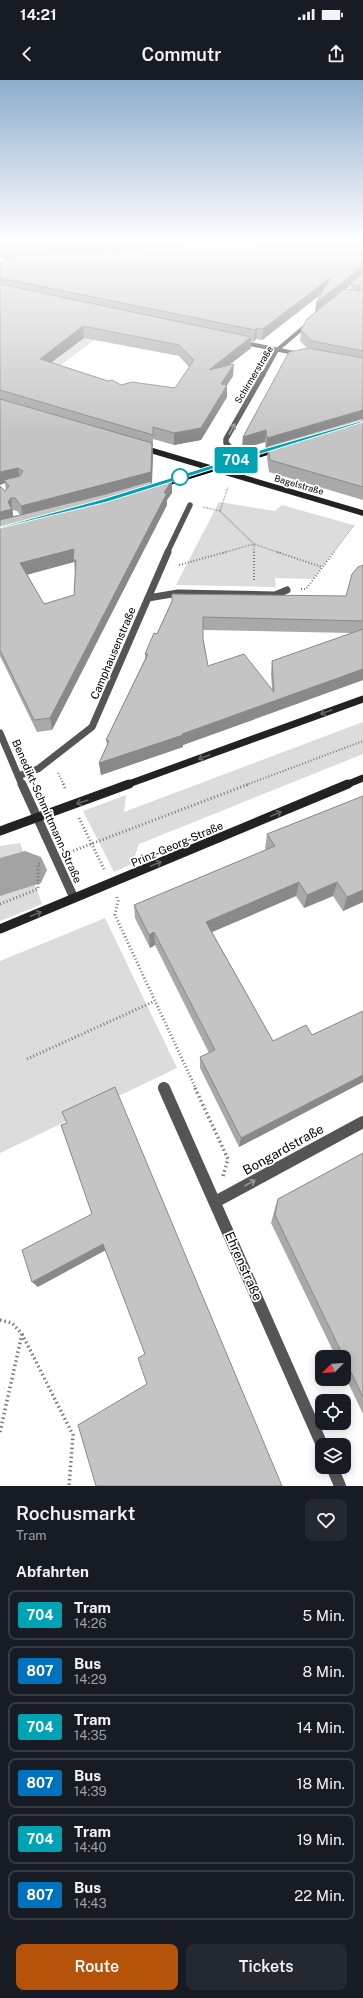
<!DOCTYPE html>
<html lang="de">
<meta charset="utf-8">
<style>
:root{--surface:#171b24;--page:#242831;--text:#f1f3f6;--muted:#9ea1a6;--line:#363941;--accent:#b45309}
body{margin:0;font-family:"Public Sans",sans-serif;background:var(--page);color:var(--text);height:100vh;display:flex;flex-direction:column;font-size:15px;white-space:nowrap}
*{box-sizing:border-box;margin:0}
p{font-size:13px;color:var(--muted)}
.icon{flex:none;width:22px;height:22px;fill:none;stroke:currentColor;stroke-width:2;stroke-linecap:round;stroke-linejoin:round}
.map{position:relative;height:1406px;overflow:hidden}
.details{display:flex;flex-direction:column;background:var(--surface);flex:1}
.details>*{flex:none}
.badge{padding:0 8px;border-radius:3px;font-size:14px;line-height:26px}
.needle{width:26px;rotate:246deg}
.buttons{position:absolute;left:315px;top:1270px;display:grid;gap:8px}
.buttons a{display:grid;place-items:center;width:36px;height:36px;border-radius:8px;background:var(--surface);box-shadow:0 2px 10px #0003;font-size:20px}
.map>.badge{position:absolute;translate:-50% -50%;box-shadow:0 0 0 2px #fff}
h2{padding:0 16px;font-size:15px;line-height:36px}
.round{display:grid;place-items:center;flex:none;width:42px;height:42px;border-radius:8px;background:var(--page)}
.overview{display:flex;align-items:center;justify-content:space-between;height:68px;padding:0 16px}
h1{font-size:19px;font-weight:600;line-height:30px}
.action{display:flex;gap:8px;margin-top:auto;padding:8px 16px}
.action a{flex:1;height:46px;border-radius:8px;background:var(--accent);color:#fff;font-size:16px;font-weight:600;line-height:46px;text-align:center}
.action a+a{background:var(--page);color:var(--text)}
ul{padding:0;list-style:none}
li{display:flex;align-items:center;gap:12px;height:50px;margin:0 8px 6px;padding:0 8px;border:2px solid var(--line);border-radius:8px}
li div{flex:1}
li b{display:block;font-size:15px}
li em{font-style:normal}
li .badge{min-width:44px;font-weight:700;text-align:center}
.status{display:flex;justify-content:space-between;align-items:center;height:28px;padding:0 20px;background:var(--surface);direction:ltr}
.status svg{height:11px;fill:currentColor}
header{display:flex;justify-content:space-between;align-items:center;height:52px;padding:0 16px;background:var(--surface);font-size:18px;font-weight:600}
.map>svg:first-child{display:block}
.green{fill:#dcdcdc}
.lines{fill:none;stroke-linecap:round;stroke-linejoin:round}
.river{fill:#a3a3a3;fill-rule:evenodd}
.path-far3{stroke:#777;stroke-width:1.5;stroke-dasharray:0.5 1;stroke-linecap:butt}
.path-far2{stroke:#777;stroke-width:2;stroke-dasharray:1 2;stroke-linecap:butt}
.path-far1{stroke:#777;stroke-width:3;stroke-dasharray:1 2.5;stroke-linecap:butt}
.path{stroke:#777;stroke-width:3.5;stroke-dasharray:1.5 3;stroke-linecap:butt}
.street-far4{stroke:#555;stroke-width:4}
.street-far3{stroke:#555;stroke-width:5.5}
.street-far2{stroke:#555;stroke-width:7}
.street-far1{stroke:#555;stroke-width:9}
.street{stroke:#555;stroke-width:12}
.secondary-far2{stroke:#222;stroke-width:5.5}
.secondary-far1{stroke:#222;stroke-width:7}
.secondary{stroke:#222;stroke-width:9}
.tram{stroke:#000;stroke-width:1}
.wall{fill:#a9a9a9;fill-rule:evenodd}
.shaded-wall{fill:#898989}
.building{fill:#c4c4c4;stroke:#898989;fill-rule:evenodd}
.oneway{stroke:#999}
.oneway2{stroke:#646464}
.line{fill:#00a3b4;stroke:#fff}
.stop-dot{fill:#fff;stroke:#00a3b4;stroke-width:2}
.labels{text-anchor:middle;stroke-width:3.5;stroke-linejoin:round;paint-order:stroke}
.far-street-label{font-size:9px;fill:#000;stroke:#fff}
.street-label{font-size:11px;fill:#000;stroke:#fff}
.near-street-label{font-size:13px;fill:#000;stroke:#fff}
</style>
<div class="status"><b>14:21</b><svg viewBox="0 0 49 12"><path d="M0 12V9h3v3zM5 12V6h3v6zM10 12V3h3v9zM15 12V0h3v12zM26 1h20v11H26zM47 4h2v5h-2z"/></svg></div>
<header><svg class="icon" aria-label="back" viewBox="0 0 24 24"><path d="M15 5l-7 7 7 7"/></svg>Commutr<svg class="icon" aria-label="share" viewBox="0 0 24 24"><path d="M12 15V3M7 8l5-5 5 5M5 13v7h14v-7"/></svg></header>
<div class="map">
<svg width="363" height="1406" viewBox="0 0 363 1406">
<rect width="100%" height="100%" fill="#fff"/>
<path class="green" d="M116 244 58 287 27 280Z
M219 422 275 431 282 425 353 445 313 499 275 498 276 507 176 505Z
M363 642V674L139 764 132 784 114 792 83 731 126 715 124 732Z
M20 763 42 824 0 841V766Z
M105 838 177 988 0 1073V881Z"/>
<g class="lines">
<path class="river" d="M25 771 41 777 47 790 41 803 0 816V778Z"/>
<path class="path-far3" d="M203 427 220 431 254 464 222 473
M220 431 228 407
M254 473V464L280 473
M333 473 354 445"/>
<path class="path-far2" d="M254 472V500
M277 472 322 487
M179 485 226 472
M301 509H306L334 472
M58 693 64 705
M246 705 363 661"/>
<path class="path-far1" d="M63 704 66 710
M79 738 104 789
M70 772 249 704
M117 817 118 821 115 835 196 1009
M0 824 38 809V784L41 783
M27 979 155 921"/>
<path class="path" d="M195 1008 228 1079 223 1096
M0 1240 12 1243 22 1254 73 1355 69 1406
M0 1352 22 1254"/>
<path class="street-far4" d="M240 262 299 274
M263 295 277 270 310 242"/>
<path class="street-far3" d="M242 380 226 363V359L263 294
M167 473 190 425"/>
<path class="street-far2" d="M148 518 178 513 275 515 287 510
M0 653 22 705
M18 696 38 689 92 647 168 472"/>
<path class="street-far1" d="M22 704 74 818
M163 1007 164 1009"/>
<path class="street" d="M164 1008 322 1365
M215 1122 363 1042
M332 1387 340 1406"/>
<path class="secondary-far2" d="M143 368 363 433
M163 404 278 369"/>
<path class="secondary-far1" d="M126 705 363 619
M346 705 363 698"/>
<path class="secondary" d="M0 751 129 704
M0 849 348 704"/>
<path class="tram" d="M162 407 277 371
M141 409 168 401"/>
</g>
<path class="wall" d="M0 159H363V420L269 392 267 378 268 369 266 370 265 362 242 369 243 357 307 268 300 261 301 250 315 233 321 214 262 260 256 259 254 262 251 261V268L229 285 233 296 227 305V317L201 360 174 365 153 359V367L152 366 153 375 151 407 172 413 167 420V425L52 650 37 652 0 576V406L5 411 6 410 5 403 0 405V184L8 179H4L0 176ZM172 160 177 163 178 165 172 166ZM351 205 350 210 345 209ZM84 258 179 276 189 287 175 308 121 305 51 282ZM13 430 17 431 20 435 13 436 12 431ZM74 482 75 493 74 515 44 524 27 494Z
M363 485V600L183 665V667L101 695 99 683 107 665 106 660 145 579V574L157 554 172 521 346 516ZM203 550 353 553 272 581 271 593 272 609 208 586 203 559Z
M363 716V822L343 831 333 816 304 828 296 816 212 852 273 961 312 955 363 931V1002L239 1067 200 988V977L209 973 155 865 150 868 135 838 134 825 266 770 265 769 267 754Z
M363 1073V1334L344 1294V1277H336L271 1143 275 1128 278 1119Z"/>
<path class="shaded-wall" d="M363 186V195L351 204V205L315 234 316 223Z
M330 198 328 209 262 260 263 249Z
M83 246 84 258 41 290 40 279Z
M257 248 256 259 254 262 255 250Z
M251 257V268L209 301V290Z
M234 284 233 296 227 305V317L201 360 174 365V353L221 304Z
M363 330V341L268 366V369L266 370 267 358Z
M266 350 265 362 242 369 243 357Z
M152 363 153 375 152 404H151V413L23 439 21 426Z
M18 388 20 400H4L5 403 0 405V392Z
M172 400V413L167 420V425L52 650 50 638 164 413Z
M11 418 14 441 0 445V432L8 422Z
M74 469V482L23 496 20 483Z
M363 589V600L183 665V667L101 695 99 683Z
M299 802 296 816 205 855 206 842Z
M337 802 333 816 304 828 307 815Z
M363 810V822L343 831 347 817Z
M154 852 155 865 150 868 149 855Z
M363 995V1002L239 1067 241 1058Z
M103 1164 106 1170 38 1207 32 1202Z"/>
<path class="building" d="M0 159H168L2 169 0 167Z
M279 159H363V186L316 223 330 198 263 249 257 248 255 250 0 198V184L11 177 9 176Z
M363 193V271L312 261 301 250 307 239 344 209 360 211V206L351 204Z
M0 204 251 257 209 290 234 284 221 304 227 305 201 348 174 353 153 347V355L0 310ZM83 246 179 265 194 280 175 308 132 302 121 305 112 300 108 301 40 279Z
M308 268 363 278V330L267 358 266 350 243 357 289 272Z
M0 319 152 363 151 392 21 426 15 418H11L8 422 12 429 0 432V406L5 411 9 406 4 400 20 396 23 391 18 388 0 392Z
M363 338V407L270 380 268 366Z
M172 400 164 413H167L50 638 34 640 0 570V440L106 414 151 401V407ZM74 469 73 480H76L74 515 44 524 20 483Z
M363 485V541L203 537V559L208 586 244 574 274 612 272 581 363 549V589L182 654 183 655 99 683 109 661 106 660 148 574H145L154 553 157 554 172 521V514L346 516 352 494 358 487Z
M363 716V810L347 817 337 802 307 815 299 802 206 842 273 961 306 945 312 955 363 931V995L241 1058 200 977 215 970 154 852 149 855 134 825 275 766 267 754Z
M115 1007 282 1406H96L78 1345 147 1304 138 1278 145 1274 103 1164 32 1202 22 1170 92 1134 61 1045 67 1043 62 1032Z
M363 1073V1317L275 1135 278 1119Z"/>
<defs><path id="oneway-shaft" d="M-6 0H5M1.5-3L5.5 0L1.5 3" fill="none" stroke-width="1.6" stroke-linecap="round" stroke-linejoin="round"/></defs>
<g class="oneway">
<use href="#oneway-shaft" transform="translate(232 349) rotate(-61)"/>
<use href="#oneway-shaft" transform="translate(250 1103) rotate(-29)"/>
</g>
<g class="oneway2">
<use href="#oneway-shaft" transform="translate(326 632) rotate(160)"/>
<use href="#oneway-shaft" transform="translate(204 677) rotate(160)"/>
<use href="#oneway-shaft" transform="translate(82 722) rotate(162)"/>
<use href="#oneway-shaft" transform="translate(276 734) rotate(-23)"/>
<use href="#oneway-shaft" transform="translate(156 784) rotate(-23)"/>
<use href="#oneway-shaft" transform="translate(36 834) rotate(-22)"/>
</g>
<linearGradient id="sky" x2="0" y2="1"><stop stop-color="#8cadcc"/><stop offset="0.45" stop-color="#fff"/><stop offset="1" stop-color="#fff" stop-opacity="0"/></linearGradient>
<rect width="363" height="356" fill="url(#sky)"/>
<path class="line" d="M361 341 363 342 107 422 0 448V447L103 419 267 368Z"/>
<circle class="stop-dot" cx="180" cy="397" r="8"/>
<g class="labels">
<g class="far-street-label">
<text transform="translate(254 295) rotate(-59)" y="3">Schirmerstraße</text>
<text transform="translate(299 405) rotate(16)" y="3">Bagelstraße</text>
</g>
<g class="street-label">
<text transform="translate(113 573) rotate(-67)" y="4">Camphausenstraße</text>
<text transform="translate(47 731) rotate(66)" y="4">Benedikt-Schmittmann-Straße</text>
<text transform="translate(177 764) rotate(-23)" y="4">Prinz-Georg-Straße</text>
</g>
<g class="near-street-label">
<text transform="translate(283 1069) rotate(-29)" y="5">Bongardstraße</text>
<text transform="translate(244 1186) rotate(66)" y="5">Ehrenstraße</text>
</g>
</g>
</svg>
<div class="buttons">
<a><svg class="needle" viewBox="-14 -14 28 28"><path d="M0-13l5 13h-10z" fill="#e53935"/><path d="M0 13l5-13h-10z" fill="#9ea1a6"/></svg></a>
<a><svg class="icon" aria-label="locate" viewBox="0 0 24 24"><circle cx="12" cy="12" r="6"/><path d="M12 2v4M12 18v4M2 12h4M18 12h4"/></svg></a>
<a><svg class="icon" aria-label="layers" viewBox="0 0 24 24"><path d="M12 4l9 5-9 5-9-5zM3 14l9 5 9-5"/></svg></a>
</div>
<b class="badge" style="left:236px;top:380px;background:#00a3b4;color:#fff">704</b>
</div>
<section class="details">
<div class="overview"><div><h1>Rochusmarkt</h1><p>Tram</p></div><a class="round"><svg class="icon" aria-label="heart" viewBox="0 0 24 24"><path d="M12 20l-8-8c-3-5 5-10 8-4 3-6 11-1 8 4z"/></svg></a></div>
<h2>Abfahrten</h2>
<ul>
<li><span class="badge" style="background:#00a3b4;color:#fff">704</span><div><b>Tram</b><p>14:26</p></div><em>5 Min.</em></li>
<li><span class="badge" style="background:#0072bc;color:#fff">807</span><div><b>Bus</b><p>14:29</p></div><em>8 Min.</em></li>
<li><span class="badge" style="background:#00a3b4;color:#fff">704</span><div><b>Tram</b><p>14:35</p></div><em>14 Min.</em></li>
<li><span class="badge" style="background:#0072bc;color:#fff">807</span><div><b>Bus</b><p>14:39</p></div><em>18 Min.</em></li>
<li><span class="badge" style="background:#00a3b4;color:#fff">704</span><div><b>Tram</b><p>14:40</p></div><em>19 Min.</em></li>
<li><span class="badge" style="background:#0072bc;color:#fff">807</span><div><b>Bus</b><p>14:43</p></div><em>22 Min.</em></li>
</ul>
<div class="action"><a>Route</a><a>Tickets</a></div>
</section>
